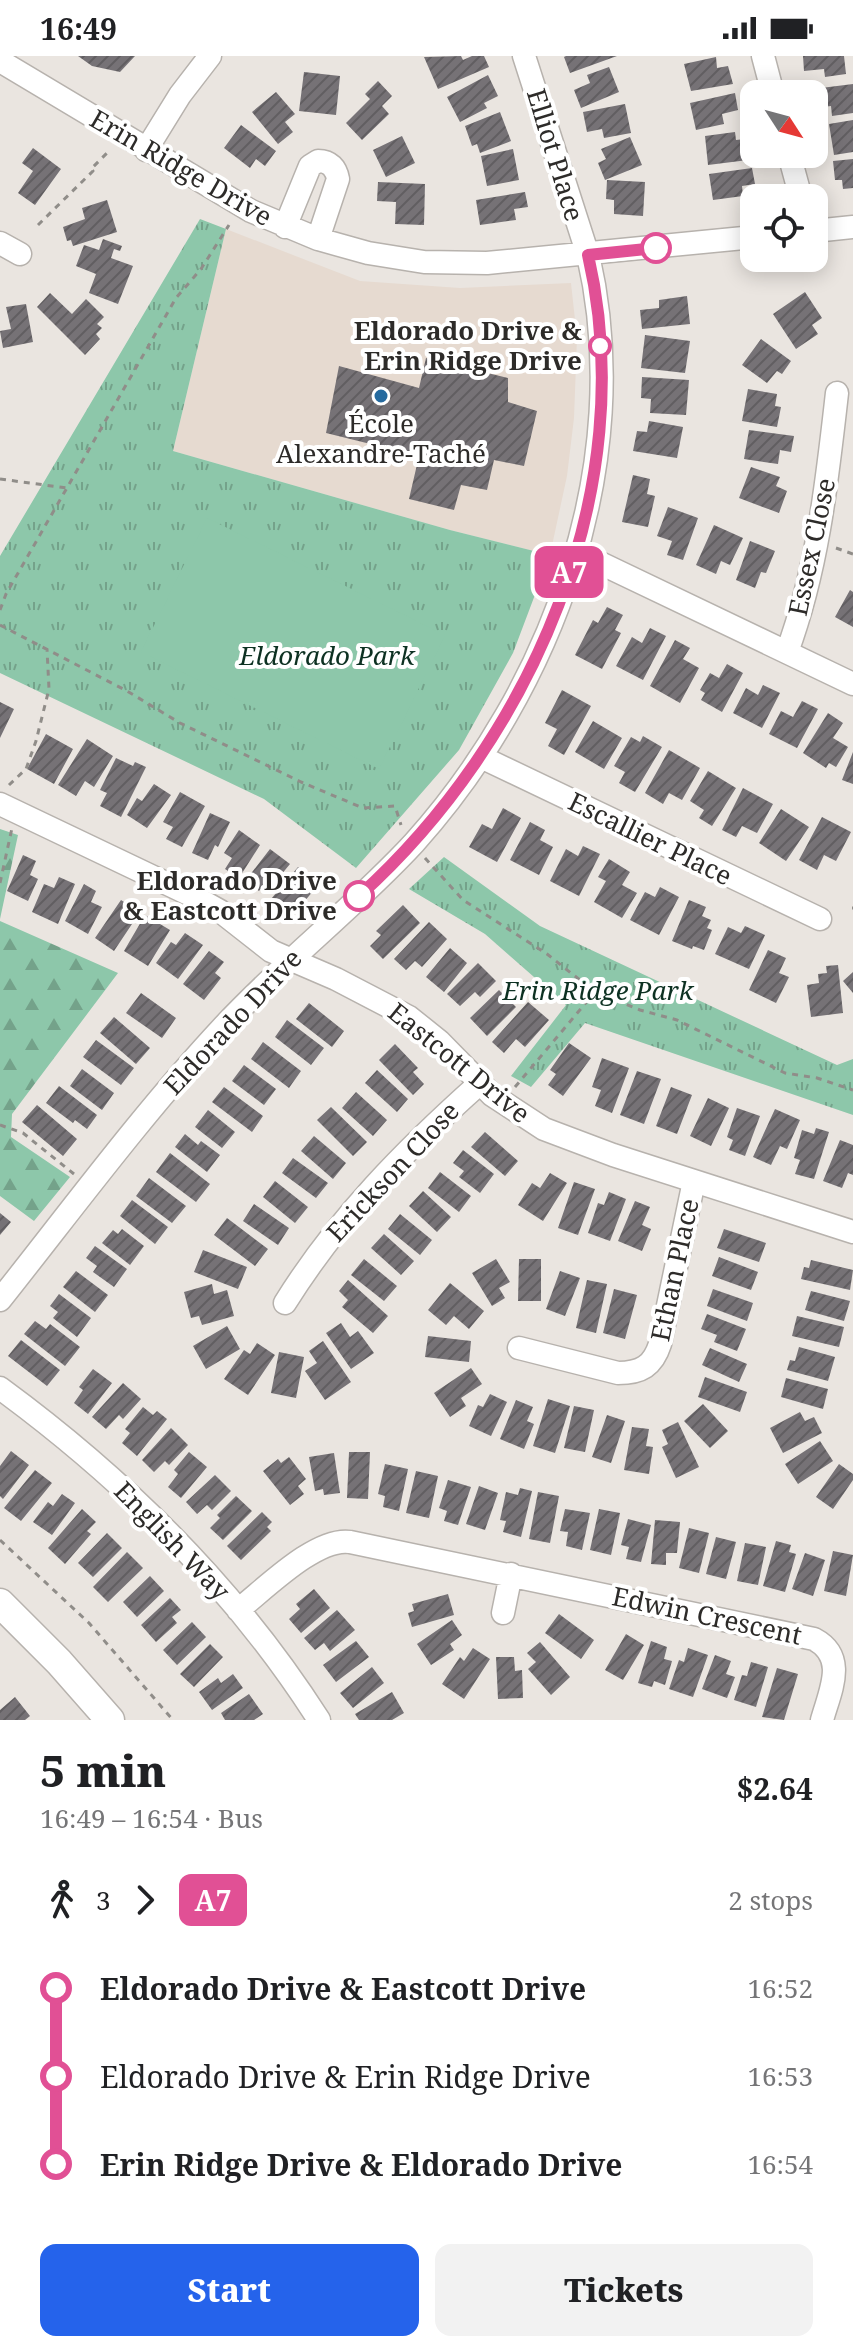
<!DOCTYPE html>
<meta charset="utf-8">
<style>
:root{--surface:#fff;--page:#f2f2f2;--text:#202124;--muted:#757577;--accent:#2563eb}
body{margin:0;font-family:"Noto Serif",serif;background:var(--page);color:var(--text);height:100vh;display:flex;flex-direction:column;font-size:30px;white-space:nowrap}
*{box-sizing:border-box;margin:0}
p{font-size:26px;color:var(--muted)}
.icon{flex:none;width:44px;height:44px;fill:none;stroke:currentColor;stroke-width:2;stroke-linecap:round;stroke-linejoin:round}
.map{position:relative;height:1664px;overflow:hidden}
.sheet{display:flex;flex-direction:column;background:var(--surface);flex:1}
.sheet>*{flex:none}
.badge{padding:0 16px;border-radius:12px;font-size:28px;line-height:52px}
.needle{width:52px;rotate:126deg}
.buttons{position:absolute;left:740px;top:24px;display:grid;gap:16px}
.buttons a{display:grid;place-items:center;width:88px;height:88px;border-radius:16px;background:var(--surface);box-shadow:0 4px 20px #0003;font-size:40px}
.map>.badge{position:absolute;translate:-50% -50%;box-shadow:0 0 0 4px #fff}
.legs{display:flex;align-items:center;gap:12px;height:88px;padding:0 40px;font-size:26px}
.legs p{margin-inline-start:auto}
.head{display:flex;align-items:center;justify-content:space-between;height:136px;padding:0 40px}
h1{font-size:44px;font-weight:800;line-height:60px}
.primary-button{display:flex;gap:16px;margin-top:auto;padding:16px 40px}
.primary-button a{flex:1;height:92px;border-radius:16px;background:var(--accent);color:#fff;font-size:32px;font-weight:800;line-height:92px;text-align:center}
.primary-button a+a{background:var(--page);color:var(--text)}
ul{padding:0 40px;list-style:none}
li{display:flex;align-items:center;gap:28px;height:88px;font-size:30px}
li i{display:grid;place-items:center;width:12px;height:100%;margin:0 10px;background:currentColor}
li i::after{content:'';width:20px;height:20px;margin:-10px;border:6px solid;border-radius:50%;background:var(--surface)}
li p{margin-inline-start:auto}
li:first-child i{background:linear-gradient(#0000 50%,currentColor 0)}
li:last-child i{background:linear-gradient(currentColor 50%,#0000 0)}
.status{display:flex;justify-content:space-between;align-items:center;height:56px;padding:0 40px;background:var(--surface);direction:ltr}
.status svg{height:22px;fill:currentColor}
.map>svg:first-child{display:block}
.built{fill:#e6dad0}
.grass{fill:url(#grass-tufts)}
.forest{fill:url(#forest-firs)}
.pitch{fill:#8dc7aa}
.building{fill:url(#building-hatch)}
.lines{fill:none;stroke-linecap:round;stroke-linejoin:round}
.minor-casing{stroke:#b7b2ad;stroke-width:25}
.major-casing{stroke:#b7b2ad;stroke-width:31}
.path{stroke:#908d89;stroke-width:3;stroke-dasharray:6 6;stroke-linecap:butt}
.minor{stroke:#fff;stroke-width:22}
.major{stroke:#fff;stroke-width:28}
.line-1-casing{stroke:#fff;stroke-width:18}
.line-1{stroke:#e15095;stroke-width:12}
.stop-1-dot{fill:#fff;stroke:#e15095;stroke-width:4}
.poi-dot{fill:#256a9f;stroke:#fff;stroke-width:3}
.labels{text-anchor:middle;stroke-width:8;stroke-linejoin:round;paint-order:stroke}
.street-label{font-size:26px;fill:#2d2b29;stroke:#fff}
.stop-label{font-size:26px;font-weight:bold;fill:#2d2b29;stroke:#fff;text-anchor:end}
.poi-label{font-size:26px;fill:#2d2b29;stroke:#fff}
.park-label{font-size:26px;font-style:italic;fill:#0d3122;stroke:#fff}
</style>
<div class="status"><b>16:49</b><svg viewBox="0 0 49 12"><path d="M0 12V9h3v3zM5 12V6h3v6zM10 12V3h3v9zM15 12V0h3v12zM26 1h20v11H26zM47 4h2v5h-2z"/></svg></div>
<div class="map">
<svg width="853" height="1664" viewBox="0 0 853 1664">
<defs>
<pattern id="grass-tufts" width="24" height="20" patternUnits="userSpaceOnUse" patternTransform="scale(2)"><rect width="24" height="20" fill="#8dc7aa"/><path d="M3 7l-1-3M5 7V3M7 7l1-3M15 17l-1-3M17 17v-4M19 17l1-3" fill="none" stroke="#74a28a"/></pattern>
<pattern id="forest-firs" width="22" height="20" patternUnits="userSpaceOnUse" patternTransform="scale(2)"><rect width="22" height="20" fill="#8dc7aa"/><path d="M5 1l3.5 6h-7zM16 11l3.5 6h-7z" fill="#74a28a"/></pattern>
<pattern id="building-hatch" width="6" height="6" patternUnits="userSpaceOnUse" patternTransform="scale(2)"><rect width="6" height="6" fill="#767276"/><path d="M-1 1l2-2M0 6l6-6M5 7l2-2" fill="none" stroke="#615e61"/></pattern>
</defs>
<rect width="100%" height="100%" fill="#eae5e0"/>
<path class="built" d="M226 173 360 225 460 232 571 227 577 282 574 362 567 420 550 499 450 474 173 395Z"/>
<path class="grass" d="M200 163 226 173 173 395 450 474 550 499 513 597 459 694 356 812 264 743 0 617V500Z
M444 801 540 870 837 1009 853 1003V1059L585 967 531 1031 511 1020 566 949 485 878 409 833Z"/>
<path class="forest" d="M0 773 18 779 0 863Z
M0 865 118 917 12 1058 11 1081 70 1121 34 1165 0 1140Z"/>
<path class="pitch" d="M207 462 445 579 379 713 141 596Z"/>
<path class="building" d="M78 0H135L120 16 92 10Z
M461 0 463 4 472 0H484L489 11 438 33 424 1Z
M617 0 570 17 564 1 566 0Z
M803 0H844L846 18 825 21 824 13 804 15Z
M716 1 717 12 728 10 733 28 691 35 684 8Z
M609 11 619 36 581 52 574 34 590 27 587 19Z
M304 16 340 20 336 59 299 55Z
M488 19 498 40 484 47 487 52 460 66 447 41Z
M378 25 392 40 382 50 389 58 362 84 346 67 370 43 365 38Z
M853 28V57L832 60 831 50 815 52 813 33Z
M276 36 295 58 285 66 293 76 278 88 252 56Z
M735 37 738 54 722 58 724 68 696 74 690 47Z
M625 48 631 77 604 82 602 73 587 76 583 56Z
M500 56 511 85 480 97 477 88 472 90 465 70Z
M853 64V96L834 99 829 68Z
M241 69 276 95 265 110 256 103 250 112 224 92Z
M735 76 736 84 745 83 748 104 708 109 705 80Z
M402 80 415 107 386 121 373 94Z
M630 81 642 109 605 124 598 107 606 103 601 93Z
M33 92 61 113 35 149 18 137 33 115 22 107Z
M513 93 519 124 487 130 481 100Z
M853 103V132L843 133 842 124H835L833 105Z
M752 112 755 128 742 130 743 140 713 144 709 118Z
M607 124 645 126 643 160 614 158V144L606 143Z
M378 126 425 128 424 169 395 168 396 146 377 145Z
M525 136 528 151 514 153 516 164 480 169 476 144Z
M107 144 117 176 73 190 71 184 67 185 63 171 85 163 82 152Z
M103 183 122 190 120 195 114 193 111 202 133 210 118 248 89 237 96 218 76 210 84 189 99 194Z
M805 236 822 262 812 269 818 278 796 293 773 258Z
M50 237 72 258 86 243 104 261 97 268 102 272 96 278 100 283 85 299 37 251Z
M687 240 690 268 642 273 640 254 659 252V244Z
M26 248 33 286 3 292 0 275 11 273 6 251Z
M645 279 690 285 685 317 641 312Z
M761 283 791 305 782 318 777 315 767 327 742 309Z
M426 302 508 322V346L537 355 524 410 494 404 487 434 461 429 454 454 409 443 419 400 326 377 339 310 419 332Z
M642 321 689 324 686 359 650 357 651 343 641 342Z
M748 333 777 338 775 350 781 351 777 371 742 365Z
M649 365 683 371 677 402 633 395 637 375 647 376Z
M749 374 794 380 791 396 780 394 778 408 744 403Z
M751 411 780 421 776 430 787 435 779 457 739 442Z
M633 419 650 423 647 438 655 440 648 471 622 466Z
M668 451 698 462 683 504 667 499 672 485 657 480Z
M714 469 743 482 730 509 721 505 716 518 696 509Z
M750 485 775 495 766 517 761 516 755 532 736 524Z
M850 534 853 536V571L835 561Z
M607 551 623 559 615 574 621 577 602 613 575 599 593 564 598 567Z
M650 572 666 580 643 624 616 610 632 581 642 587Z
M675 584 690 592 683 603 699 612 680 647 650 630Z
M727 608 743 617 722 656 701 644 705 637 700 634 710 617 719 622Z
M763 629 780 637 762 672 733 657 746 632 758 639Z
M562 634 591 650 564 699 548 690 557 673 545 667Z
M802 645 818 653 797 692 769 678 781 655 793 661Z
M0 646 14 653 0 682Z
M828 657 843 667 833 682 848 691 836 711 829 707 826 712 803 697Z
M593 665 622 682 604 713 575 696Z
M46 678 73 693 54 728 27 713Z
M643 680 662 691 635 736 619 727 625 716 614 710 631 681 640 686Z
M87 683 113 700 94 731 85 725 76 740 58 729Z
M669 694 700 712 682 744 669 737 663 748 645 737Z
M853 696V728L842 724Z
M116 702 133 710 135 706 146 711 121 761 100 750 107 737 100 734Z
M708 715 736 732 712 770 699 762 704 754 690 745Z
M154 728 171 739 147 772 127 759 137 742 142 745Z
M743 732 773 748 757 777 742 770 736 781 722 774Z
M180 736 205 750 182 791 166 783 173 771 163 766Z
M503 752 521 762 497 806 469 791 482 768 492 773Z
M781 753 809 771 786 805 759 787Z
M210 757 230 766 218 791 215 789 208 804 192 797Z
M822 761 851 776 836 805 824 799 817 814 799 804Z
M530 766 545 774 540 784 553 791 539 819 510 804Z
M239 774 260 789 239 822 225 813 232 802 224 797Z
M583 790 600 798 579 840 550 825 566 793 578 800Z
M270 793 290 808 276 825 270 821 259 835 246 824Z
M23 799 36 805 30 819 38 823 28 845 7 835Z
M609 803 630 816 622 829 637 837 622 862 594 846 606 825 598 821Z
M298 811 320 827 303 847 298 843 286 856 271 843Z
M59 821 75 828 58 868 32 856 44 828 54 832Z
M84 828 96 835 91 846 102 851 88 878 65 865Z
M660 831 679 841 659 879 630 864 645 836 655 841Z
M121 844 140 856 114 895 95 882Z
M689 844 706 851 702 860 711 864 707 872 712 874 704 894 693 890 692 893 672 885Z
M403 849 420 867 383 903 370 890 381 879 376 875Z
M145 859 170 874 148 910 124 895Z
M429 866 447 883 422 911 415 905 406 914 394 903Z
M745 870 765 879 749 913 715 898 728 871 741 877Z
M185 877 203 889 178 923 156 907 171 886 176 889Z
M450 892 467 907 444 936 426 921Z
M768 894 786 902 779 917 789 921 776 947 749 934Z
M209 895 224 906 215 917 221 922 204 944 183 928Z
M478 907 496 925 480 941 475 936 460 950 447 938Z
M838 909 843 957 811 961 807 929 819 927 818 918 827 917 826 910Z
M853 916V937L843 925Z
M499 934 516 951 487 980 470 962Z
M141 937 176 962 162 982 126 957Z
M528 946 549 964 525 991 516 983 504 997 492 986Z
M309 947 344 975 332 991 296 963Z
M114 961 150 992 136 1008 100 977Z
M287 964 324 992 311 1009 275 981Z
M96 984 134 1012 121 1029 83 1001Z
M263 986 301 1015 289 1032 251 1003Z
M569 987 591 1002 563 1040 548 1029 556 1018 550 1014Z
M395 988 418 1012 413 1016 424 1028 413 1039 379 1004Z
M602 1002 629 1012 612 1057 595 1050 601 1034 592 1031Z
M244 1009 276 1033 264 1049 232 1025Z
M82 1013 114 1037 102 1054 70 1030Z
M377 1014 408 1043 397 1056 365 1027Z
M637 1015 661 1023 644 1068 620 1059Z
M59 1030 97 1059 87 1073 75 1064 73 1067 46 1047Z
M224 1031 263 1060 252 1076 212 1046Z
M671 1031 692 1039 677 1078 656 1070Z
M356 1036 387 1064 373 1080 342 1052Z
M708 1042 729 1052 711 1090 690 1080Z
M37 1049 77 1083 63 1100 22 1066Z
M331 1051 367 1086 353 1100 317 1064Z
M737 1052 760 1060 745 1100 729 1094 733 1084 727 1081Z
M775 1053 800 1064 787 1093 780 1090 771 1109 753 1101Z
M208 1054 235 1076 222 1092 195 1071Z
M816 1072 829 1076 814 1123 795 1118 800 1104 794 1102 802 1074 814 1078Z
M485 1076 518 1105 505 1120 471 1091Z
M185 1078 198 1089 201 1085 220 1099 207 1116 175 1091Z
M314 1080 346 1107 333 1123 301 1095Z
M840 1084 853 1089V1119L848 1117 842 1132 823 1125Z
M463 1094 494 1118 480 1137 459 1121 464 1115 453 1107Z
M170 1097 210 1128 196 1146 156 1116Z
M293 1102 328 1127 316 1142 282 1117Z
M440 1116 471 1140 459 1156 428 1132Z
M550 1117 567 1127 543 1165 518 1149 532 1127 540 1132Z
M149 1122 186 1150 172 1167 136 1140Z
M275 1125 308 1151 295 1167 263 1141Z
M574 1126 595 1133 578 1179 558 1172Z
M423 1135 451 1161 437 1176 409 1150Z
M609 1136 626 1143 610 1185 588 1177 598 1147 604 1149Z
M132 1144 168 1171 155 1188 120 1160Z
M635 1145 650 1151 642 1169 651 1173 642 1195 618 1185Z
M254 1148 289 1172 278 1189 243 1165Z
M0 1157 11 1166 0 1179Z
M400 1158 432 1184 420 1199 388 1173Z
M227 1162 268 1193 255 1210 214 1179Z
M122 1173 144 1190 130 1209 102 1187 113 1174 118 1178Z
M724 1173 766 1187 759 1206 717 1192Z
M384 1178 414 1205 401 1219 371 1192Z
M95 1190 127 1213 114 1231 93 1216 97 1210 86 1202Z
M203 1194 247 1211 238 1233 194 1216Z
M719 1201 758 1216 751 1234 712 1220Z
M364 1203 397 1230 384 1245 351 1219Z
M496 1203 510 1226 499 1232 505 1242 492 1250 472 1217Z
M519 1203H541V1245H518Z
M811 1204 853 1214 850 1234 801 1223 804 1211 809 1212Z
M76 1215 108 1239 95 1256 63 1231Z
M560 1215 580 1222 565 1260 546 1253Z
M348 1224 388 1260 373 1277 342 1251 348 1244 339 1235Z
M587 1224 607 1228 596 1277 576 1272Z
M450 1227 484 1255 469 1273 454 1260 446 1269 428 1254Z
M212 1228 214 1238 227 1234 234 1260 202 1269 199 1260 191 1262 184 1236Z
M614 1233 637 1239 625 1283 603 1277Z
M713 1233 753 1247 747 1265 707 1250Z
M811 1235 850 1245 844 1265 805 1254Z
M59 1238 91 1262 77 1281 53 1262 58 1256 50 1250Z
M707 1258 746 1273 737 1295 714 1286 717 1279 701 1273Z
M797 1260 844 1271 839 1291 792 1280Z
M35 1265 46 1273 50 1268 80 1291 65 1310 24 1278Z
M341 1267 350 1281 358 1275 374 1297 351 1313 326 1277Z
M227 1270 240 1293 206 1313 193 1290Z
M428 1280 471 1285 469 1306 425 1301Z
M21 1284 60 1314 47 1330 8 1300Z
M323 1285 351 1326 325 1344 305 1315 317 1307 309 1295Z
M257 1287 275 1299 248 1339 224 1323 244 1294 250 1298Z
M799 1291 835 1301 828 1325 787 1314 790 1304 795 1305Z
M710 1292 747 1308 739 1326 702 1309Z
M279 1296 304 1301 296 1342 271 1337Z
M471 1312 482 1328 461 1342 466 1350 450 1361 434 1337Z
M93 1313 112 1327 88 1358 74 1347 83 1334 79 1331Z
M705 1321 747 1336 740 1356 698 1341Z
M786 1322 828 1333 823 1353 781 1341Z
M123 1327 141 1343 123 1363 119 1359 106 1373 92 1361Z
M490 1338 507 1346 491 1380 469 1370 478 1349 483 1351Z
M548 1343 570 1350 555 1397 533 1390Z
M516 1344 533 1351 527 1365 534 1368 524 1393 500 1383Z
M703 1348 728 1375 710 1392 684 1365Z
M574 1350 594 1354 585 1396 564 1392Z
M143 1351 153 1359 157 1355 167 1363 137 1400 122 1387 130 1377 125 1373Z
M800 1356 805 1365 814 1361 822 1377 783 1397 770 1372Z
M607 1359 625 1365 611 1407 592 1401Z
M678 1366 699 1411 676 1422 662 1391 668 1388 662 1374Z
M632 1371 649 1373 646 1390 653 1391 649 1418 624 1414Z
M171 1372 188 1389 169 1409 165 1405 154 1416 142 1404Z
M820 1385 833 1405 798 1428 785 1408Z
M11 1395 29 1409 3 1443 0 1440V1410Z
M189 1396 207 1411 181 1442 168 1431 178 1418 174 1414Z
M349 1396H370L368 1443 347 1442Z
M334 1397 340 1437 324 1439 323 1433 315 1435 309 1401Z
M289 1401 306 1423 298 1430 304 1438 290 1449 263 1415 278 1403 281 1407Z
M385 1408 408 1413 399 1455 383 1451 385 1440 378 1438Z
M839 1408 853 1418V1424L833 1453 816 1441Z
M35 1414 52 1427 21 1465 4 1452Z
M416 1415 438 1420 429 1462 406 1457Z
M215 1419 231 1435 212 1454 207 1449 197 1458 186 1446Z
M448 1424 471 1431 458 1469 444 1465 447 1455 439 1452Z
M479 1430 498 1437 485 1474 466 1468Z
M520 1432 532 1435 521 1481 503 1476 506 1465 500 1464 506 1436 518 1439Z
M538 1436 559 1440 550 1487 529 1483Z
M62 1438 75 1447 52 1479 33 1466 48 1446 53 1450Z
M236 1440 252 1455 223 1484 210 1472 220 1462 217 1459Z
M82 1453 96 1466 87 1475 91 1478 65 1508 48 1492Z
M565 1453 590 1457 582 1494 566 1490 568 1476 560 1475Z
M599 1453 620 1457 611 1499 590 1494Z
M262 1456 272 1466 267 1471 271 1475 241 1504 227 1490Z
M628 1463 651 1469 641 1506 626 1503 629 1491 621 1489Z
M655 1464 680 1466 677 1497H666V1509L651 1508Z
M689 1472 709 1477 699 1517 679 1512Z
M107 1477 122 1492 93 1521 78 1507Z
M716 1481 736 1486 726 1523 706 1518Z
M776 1485 791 1489 789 1496 796 1498 785 1536 763 1530Z
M745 1487 766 1491 758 1529 737 1525Z
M833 1495 853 1499 846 1540 824 1535Z
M127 1496 143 1512 108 1546 93 1531Z
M805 1497 825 1504 813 1540 792 1533Z
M150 1520 164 1535 137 1561 123 1546Z
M314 1533 330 1552 301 1577 289 1563 300 1553 296 1548Z
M448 1538 454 1559 412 1571 408 1557 414 1555 412 1548Z
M170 1542 181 1554 172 1561 177 1567 156 1586 141 1569Z
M337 1554 355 1574 330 1595 324 1587 315 1594 304 1582Z
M559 1558 594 1584 581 1603 545 1577Z
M452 1564 462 1579 450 1588 454 1594 431 1609 417 1588Z
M192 1566 206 1581 177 1609 163 1594Z
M626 1578 644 1589 623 1624 605 1614Z
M356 1585 369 1601 336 1626 323 1609Z
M651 1585 667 1591 664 1603 672 1605 665 1629 654 1625 652 1631 638 1627Z
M540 1586 570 1621 551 1639 528 1613 536 1606 527 1597Z
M210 1588 223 1601 194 1631 180 1618Z
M473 1592 490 1603 464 1643 442 1628 460 1601 464 1605Z
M688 1592 708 1599 693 1641 669 1633 679 1604 684 1606Z
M715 1599 731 1605 726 1618 735 1621 727 1642 702 1633Z
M496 1601H514L515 1615 522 1614 523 1642 498 1643Z
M751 1606 768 1611 756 1651 734 1644 742 1619 747 1620Z
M372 1611 384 1627 353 1652 340 1637Z
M777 1612 798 1618 784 1664 762 1661Z
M233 1618 243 1632 212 1654 199 1636 218 1622 221 1627Z
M392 1636 404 1657 392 1664H359L355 1658Z
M249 1638 263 1658 254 1664H225L221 1657Z
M15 1641 30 1660 25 1664H0V1654Z"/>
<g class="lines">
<g class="minor-casing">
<path id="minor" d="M763 0 773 38
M0 5 251 155 318 183 368 197 424 206 487 207 754 181
M146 94 180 39 210 0
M789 98 801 142
M285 171 310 110 318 105C330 105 336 112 338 123L318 183
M814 175 853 171
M0 187 20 198
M575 495 853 628
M787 596C818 512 827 425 837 337
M481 701 820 863
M0 748 195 841 220 855 271 895 336 923 409 961 439 985 492 1039 544 1073 613 1099 853 1176
M0 1244C73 1152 143 1057 223 971 283 906 354 852 414 787 553 632 636 406 588 199L524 0
M285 1247C338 1162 405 1094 479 1028
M519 1292 618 1317C641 1317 653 1310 660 1288L694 1125
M0 1332C124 1423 236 1534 319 1664
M238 1554C265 1533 316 1481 350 1486L814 1583C848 1601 830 1635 822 1664
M503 1557 511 1518"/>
</g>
<g class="major-casing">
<path id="major" d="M0 1547 59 1606 110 1664"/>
</g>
<path class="path" d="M38 169 93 115 91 113 108 96
M0 423 67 432
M836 492 853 498
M0 554 6 538 176 242 201 213 229 169
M0 569 127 635 180 667 301 726 363 752 395 750 401 769
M9 729 26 713 36 685 49 633 47 593
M425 802 463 844 547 898 595 936 640 954 677 964 785 1017 817 1022 853 1034
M0 827 12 772
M852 852H853
M515 1031 595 936
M0 1069 23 1077 74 1118
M0 1484 89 1567 173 1664"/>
<use href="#minor" class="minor"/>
<use href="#major" class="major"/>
</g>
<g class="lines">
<g class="line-1-casing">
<path id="line-1" d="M359 840C532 684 642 432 588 199L656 192"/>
</g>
<use href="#line-1" class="line-1"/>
</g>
<g class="stop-1-dot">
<circle cx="656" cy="192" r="14"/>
<circle cx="600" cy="290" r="10"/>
<circle cx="359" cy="840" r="14"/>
</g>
<circle class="poi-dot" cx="381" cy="340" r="8"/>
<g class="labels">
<g class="street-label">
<text transform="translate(555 99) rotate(73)" y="9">Elliot Place</text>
<text transform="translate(181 112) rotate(30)" y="9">Erin Ridge Drive</text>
<text transform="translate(812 491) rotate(-78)" y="9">Essex Close</text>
<text transform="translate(650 783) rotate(26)" y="9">Escallier Place</text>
<text transform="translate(233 966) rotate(-47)" y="9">Eldorado Drive</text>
<text transform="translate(459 1007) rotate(39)" y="9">Eastcott Drive</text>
<text transform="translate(393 1116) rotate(-47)" y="9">Erickson Close</text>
<text transform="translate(675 1214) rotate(-78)" y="9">Ethan Place</text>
<text transform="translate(172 1485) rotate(46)" y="9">English Way</text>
<text transform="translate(707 1560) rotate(12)" y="9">Edwin Crescent</text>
</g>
<g class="stop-label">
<text x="582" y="284">Eldorado Drive &amp;<tspan x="582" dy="30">Erin Ridge Drive</tspan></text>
<text x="337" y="834">Eldorado Drive<tspan x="337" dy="30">&amp; Eastcott Drive</tspan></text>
</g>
<g class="poi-label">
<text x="381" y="377">École<tspan x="381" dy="30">Alexandre-Taché</tspan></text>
</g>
<g class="park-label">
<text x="327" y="609">Eldorado Park</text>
<text x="598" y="944">Erin Ridge Park</text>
</g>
</g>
</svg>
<div class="buttons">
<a><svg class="needle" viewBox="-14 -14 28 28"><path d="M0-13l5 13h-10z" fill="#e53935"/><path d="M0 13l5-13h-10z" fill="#757577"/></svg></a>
<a><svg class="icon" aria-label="locate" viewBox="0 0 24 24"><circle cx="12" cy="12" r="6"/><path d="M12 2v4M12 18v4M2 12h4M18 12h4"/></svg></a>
</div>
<b class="badge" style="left:569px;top:516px;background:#e15095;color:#fff">A7</b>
</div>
<section class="sheet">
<div class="head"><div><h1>5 min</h1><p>16:49 – 16:54 · Bus</p></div><b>$2.64</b></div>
<div class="legs"><svg class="icon" aria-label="walk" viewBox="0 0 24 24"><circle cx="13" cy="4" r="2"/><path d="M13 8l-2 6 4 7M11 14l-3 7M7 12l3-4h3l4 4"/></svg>3<svg class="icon" aria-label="forward" viewBox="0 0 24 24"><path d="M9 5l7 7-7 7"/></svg><b class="badge" style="background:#e15095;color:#fff">A7</b><p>2 stops</p></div>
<ul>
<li><i style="color:#e15095"></i><b>Eldorado Drive &amp; Eastcott Drive</b><p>16:52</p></li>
<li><i style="color:#e15095"></i><span>Eldorado Drive &amp; Erin Ridge Drive</span><p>16:53</p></li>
<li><i style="color:#e15095"></i><b>Erin Ridge Drive &amp; Eldorado Drive</b><p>16:54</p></li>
</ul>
<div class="primary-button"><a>Start</a><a>Tickets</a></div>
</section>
